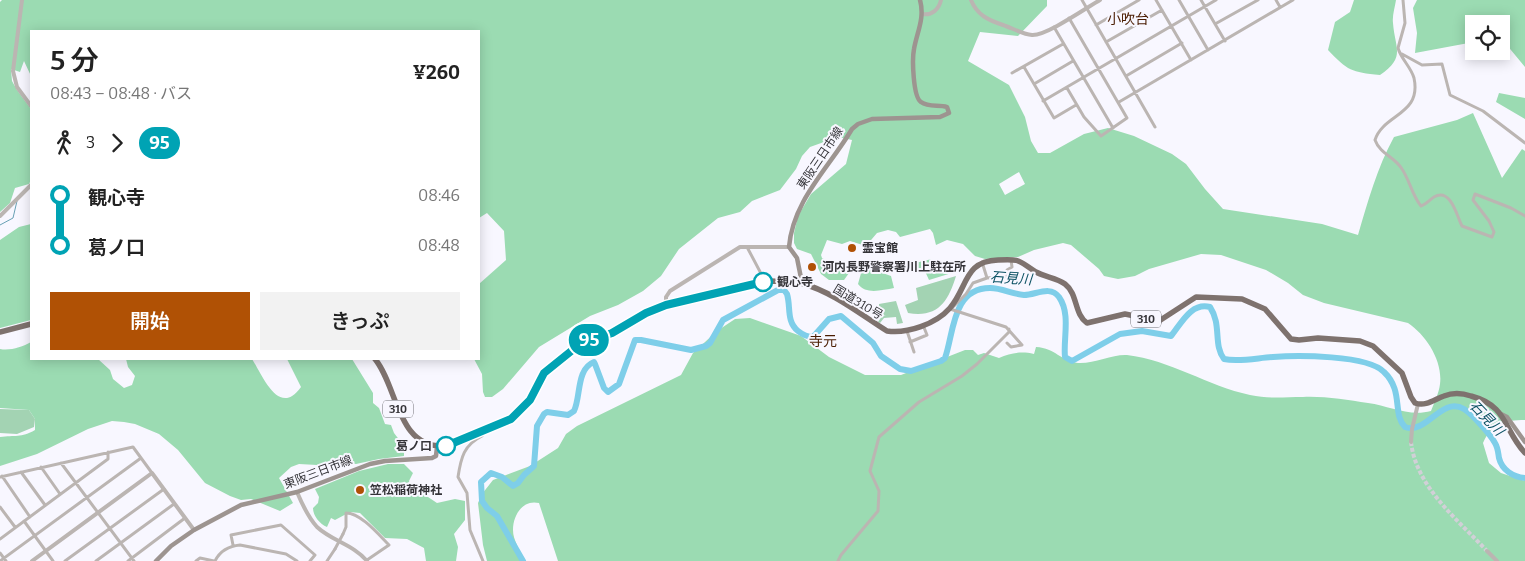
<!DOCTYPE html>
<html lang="ja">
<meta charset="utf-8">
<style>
:root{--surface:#fff;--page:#f2f2f2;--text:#222;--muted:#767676;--accent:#b05105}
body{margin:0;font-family:Bitter,"Noto Sans JP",serif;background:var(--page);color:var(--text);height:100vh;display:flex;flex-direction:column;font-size:19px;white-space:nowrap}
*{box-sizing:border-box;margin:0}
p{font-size:16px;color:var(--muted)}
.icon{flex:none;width:28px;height:28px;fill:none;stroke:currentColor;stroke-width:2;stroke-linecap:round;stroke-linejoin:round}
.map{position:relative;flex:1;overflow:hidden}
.details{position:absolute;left:30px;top:30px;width:450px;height:330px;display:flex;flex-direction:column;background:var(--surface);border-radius:0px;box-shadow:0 2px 12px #0003}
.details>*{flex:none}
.badge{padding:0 10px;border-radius:16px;font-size:18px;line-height:32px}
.buttons{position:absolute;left:1465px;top:15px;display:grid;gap:10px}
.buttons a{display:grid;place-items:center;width:45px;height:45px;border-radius:0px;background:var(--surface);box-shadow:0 2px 12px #0003;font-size:25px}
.map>.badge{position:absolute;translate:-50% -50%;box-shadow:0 0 0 2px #fff}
.legs{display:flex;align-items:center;gap:8px;height:55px;padding:0 20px;font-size:16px}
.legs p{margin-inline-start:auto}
.summary{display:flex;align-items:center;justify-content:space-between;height:85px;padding:0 20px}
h1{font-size:28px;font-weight:600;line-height:38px}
.action{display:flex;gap:10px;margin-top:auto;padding:10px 20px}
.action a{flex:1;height:58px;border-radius:0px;background:var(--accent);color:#fff;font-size:20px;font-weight:600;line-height:58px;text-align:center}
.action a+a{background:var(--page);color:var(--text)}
ul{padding:0 20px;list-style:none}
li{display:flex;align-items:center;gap:18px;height:50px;font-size:19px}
li i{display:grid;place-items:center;width:8px;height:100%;margin:0 6px;background:currentColor}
li i::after{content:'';width:12px;height:12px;margin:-6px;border:4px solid;border-radius:50%;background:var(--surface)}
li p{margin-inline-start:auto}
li:first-child i{background:linear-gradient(#0000 50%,currentColor 0)}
li:last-child i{background:linear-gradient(currentColor 50%,#0000 0)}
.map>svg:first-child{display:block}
.green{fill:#a3d3b3}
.forest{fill:#9bdbb2;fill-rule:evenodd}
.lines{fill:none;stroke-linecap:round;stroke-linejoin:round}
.stream{stroke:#68a0b4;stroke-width:1}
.river{stroke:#7ecee9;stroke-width:6}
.tertiary-tunnel{stroke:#d1d0d7;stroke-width:4;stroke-dasharray:4 2;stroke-linecap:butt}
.minor{stroke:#bbb5b2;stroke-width:3}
.tertiary{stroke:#bbb5b2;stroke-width:4}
.secondary{stroke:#9d9490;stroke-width:4.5}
.trunk{stroke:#7e726e;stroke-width:5.5}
.minor-bridge{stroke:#bbb5b2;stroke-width:3}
.line-1-casing{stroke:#fff;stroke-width:11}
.line-1{stroke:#00a3b4;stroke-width:8}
.poi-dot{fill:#b05105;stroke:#f8f7ff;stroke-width:2}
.stop-1-dot{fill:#fff;stroke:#00a3b4;stroke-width:2.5}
.labels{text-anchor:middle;stroke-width:4;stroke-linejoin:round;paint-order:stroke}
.shield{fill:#f8f7ff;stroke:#6f6e74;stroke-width:1}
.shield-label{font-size:11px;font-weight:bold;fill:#343338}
.street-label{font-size:12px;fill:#343338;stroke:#f8f7ff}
.poi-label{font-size:12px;font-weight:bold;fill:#343338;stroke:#f8f7ff;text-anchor:start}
.stop-label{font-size:12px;font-weight:bold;fill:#343338;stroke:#f8f7ff;text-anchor:start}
.neighbourhood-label{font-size:14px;fill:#491b00;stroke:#f8f7ff}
.water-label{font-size:14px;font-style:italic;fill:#0e5365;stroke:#f8f7ff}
</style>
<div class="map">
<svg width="1525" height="561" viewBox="0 0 1525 561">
<rect width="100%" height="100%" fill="#f8f7ff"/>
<path class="green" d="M956 276C948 302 938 318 908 313L905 305 918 300 916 288Z
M896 301 903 323 897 324 896 317 884 318 880 323 878 322 882 316 886 315H882L879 312V304Z
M0 409 29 410 35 419 34 427 17 434 0 433Z"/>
<path class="forest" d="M2 0H1047V6L1018 36 980 32 968 61 1009 85 1025 117 1031 141 1038 153H1050L1084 134 1108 128 1134 136 1172 154 1186 164 1205 189 1223 209 1322 224 1358 235C1368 201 1377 168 1394 137L1457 120 1473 113 1502 178 1522 149 1525 151V420C1504 420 1492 423 1483 443L1489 463 1501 473 1525 481V561H558L539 503C523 499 513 515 513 530 513 542 521 547 520 561H487L483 545 478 503 482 494 493 480 530 466 558 448 566 434 577 426 681 375 693 353 717 331 735 319 750 318 801 336 829 357 865 375H901L965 350H973L978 355 984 353 999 358C1011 353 1021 351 1034 354L1036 347C1056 348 1060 361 1078 363 1094 364 1113 354 1127 355 1170 360 1208 386 1250 395 1269 399 1284 397 1303 397 1324 396 1347 400 1368 403 1390 406 1409 417 1431 411 1434 403 1439 393 1440 384 1443 361 1426 335 1408 323L1324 303 1303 295 1288 283 1266 270 1221 255 1201 254 1149 269 1135 276 1118 279 1104 276 1099 269 1071 245 1063 243 1034 250 1018 257 985 259 975 256 963 244 947 240 936 245 933 233 930 229 900 237 896 232 888 230 877 233 866 246 850 241 842 244 827 240 821 255 822 258 849 270V273L844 280H829L821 274 811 254 797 249 794 243V233L798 216 811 194 846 164 852 140 838 137 810 147 802 156 796 169 780 190 752 201 740 212 718 218 679 249 661 276 643 291 618 305 590 316 539 347 503 389 492 397H485L483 392 482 374 474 359H479V284L506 260 504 231 487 213 479 218V31H31V76L24 61 20 72 11 69 12 81 17 90 31 109V180L29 184 15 188 10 203 0 212V2ZM1019 172 1025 184 1005 195 999 184Z
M1354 0H1396C1395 7 1392 16 1393 23 1395 49 1406 57 1380 75 1351 72 1348 71 1328 50L1335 22 1350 12Z
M1417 0H1525V67L1501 38V24H1474V42L1415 53 1417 33 1413 8Z
M1499 93 1525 98V119L1496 102Z
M31 224V320L0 328V240L19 227Z
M932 259 955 270V272L929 280 924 269 916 271 906 269V265Z
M863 266 891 276 894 288C882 290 866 295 858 284Z
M31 342V359H98L110 370 113 379 124 388 132 385 135 376 128 367 126 359H252C263 376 279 418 301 387L287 359H352L373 393V403L379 408 385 424 391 425 394 433 404 446V456L379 459 356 464 343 462 317 465 299 464 291 467 279 478 293 503 280 511 251 499 241 500 230 496 205 483 178 450 159 434 135 424 124 422 112 421 88 429 37 454 0 466V437C15 435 21 438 35 430V419L29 410 0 408V349C10 351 22 347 31 342Z
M388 464H404L413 473 409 481 412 493H422L437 503 455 499 465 501V520L454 534 458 547 456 561H426L424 548 407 539 385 538 360 513 350 512 335 520 331 518 327 527C320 524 313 516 313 508L318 503 319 497 315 489 359 471Z"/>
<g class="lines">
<path class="stream" d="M0 225 13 218 17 201"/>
<path class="river" d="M523 561 497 516 487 508 482 501 481 482 491 473 502 477 513 486 518 483 524 475 534 466 537 426 544 414 547 412 568 415 574 411C581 397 576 369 594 362L595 364 604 388 608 392 619 384 635 340H641L691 350 706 346 710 343 723 320 778 290H784L787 294C791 307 786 321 798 331 803 335 807 337 813 337L829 319 841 316 873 343 881 356 900 369 911 371 941 361 945 358C954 333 952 288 990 288 1002 288 1012 294 1024 295 1036 295 1050 285 1059 297 1071 314 1063 339 1065 357L1072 361 1120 334 1142 331 1171 336C1181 324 1191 302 1210 307 1222 325 1213 345 1224 359 1239 362 1257 358 1273 357 1297 355 1368 355 1384 372 1404 391 1392 414 1405 427 1427 435 1441 396 1464 409 1472 414 1490 434 1495 443 1498 448 1498 452 1499 458 1502 470 1513 477 1525 478"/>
<path class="tertiary-tunnel" d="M1411 442C1416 487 1458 520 1487 551"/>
<path class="minor" d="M1082 0 1155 127
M1156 0 1191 60
M1179 0 1208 50
M1201 0 1225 41
M1276 0 1280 7
M1403 0 1405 23 1398 48C1401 59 1411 67 1414 78 1422 115 1383 114 1375 140 1380 154 1395 157 1402 169 1410 181 1412 195 1421 206 1427 204 1429 200 1434 197 1451 187 1457 217 1462 226L1492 237 1494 232 1489 221 1473 200 1475 194 1511 208 1525 216
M1215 24 1258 0
M1096 25 1139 0
M1054 27 1113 128
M1106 42 1162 10
M1402 54 1422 65 1442 64 1450 95 1483 111 1525 143
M1024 67 1054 118 1076 105
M1012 73 1063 44
M1126 76 1182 43
M1034 84 1073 61
M1067 88 1084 117 1101 136 1127 118 1069 18
M1043 101 1216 0
M1119 102 1293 0
M747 247 765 281
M982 262 987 278
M952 308 966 294 973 283 987 278 1007 276V270L1012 267 1011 260
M950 309 1006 327 1022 345 1011 347 1007 343
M907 331 914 352
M910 342 927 335 923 325
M61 463 134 561
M41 467 60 494
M21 472 45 505
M2 476 30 517
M0 477 133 447 152 473
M0 507 15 527
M24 521 53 561
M343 534 346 527V513C361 513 379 535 389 545L367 560
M0 539 108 459V452
M233 545 231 535 281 525 315 555 310 561
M0 553 6 561
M0 561 141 458
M65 561 164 489
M96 561 174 504
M128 561 185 518
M196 561 200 558 214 561
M215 561C220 551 229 546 240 545L286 554 297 561
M327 561 335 549
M483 561 470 530 467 493 458 477C461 457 464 445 482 436L484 430
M838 561 841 555 878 511 879 491 870 471 879 437 919 402 962 376 977 364 1009 332V329"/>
<path class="tertiary" d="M22 0 13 71 17 87 31 106
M971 0C977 15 988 20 1003 25 1012 28 1022 34 1032 35 1046 36 1086 8 1100 0
M922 14C932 16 939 9 941 0
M0 216 31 185
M666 305V297L670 291 740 247H789
M1411 442 1412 429 1418 404
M297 492C302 504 308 517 317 527 332 541 354 545 367 561
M1487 551 1497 561
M32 561 152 473 194 530"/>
<path class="secondary" d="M802 283 797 258 789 247C793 200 829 168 852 129L858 124 872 119 940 117 949 113 947 107C939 104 929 108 921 102 913 97 912 59 914 49 917 32 925 18 920 0
M1501 414 1507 417 1525 442
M156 561 171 546 194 530 241 505 297 492 370 464 385 461 432 458 436 456 437 447"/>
<path class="trunk" d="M0 332 31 324
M375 359C398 387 397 449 445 446L511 419 530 400 544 373 580 344 612 333 646 313 666 305 766 281C777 281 790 281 801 283 833 292 860 314 887 331 907 334 936 324 950 308 968 287 964 261 998 260 1022 259 1017 260 1036 272 1045 277 1057 278 1065 284 1078 294 1074 314 1087 323L1125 314 1159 321 1196 297 1242 299 1265 309 1291 339 1299 340 1318 338 1360 341 1373 346 1402 373 1411 397 1415 403C1426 407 1435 399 1444 396 1454 392 1462 393 1471 396 1508 406 1503 429 1525 453"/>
<path class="minor-bridge" d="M335 549 343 534"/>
</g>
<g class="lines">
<g class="line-1-casing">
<path id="line-1" d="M446 446 511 419 530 400 544 373 580 344 612 333 646 313 666 305 763 282"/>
</g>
<use href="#line-1" class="line-1"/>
</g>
<g class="poi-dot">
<circle cx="852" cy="248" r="5"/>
<circle cx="812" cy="267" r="5"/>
<circle cx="360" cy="490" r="5"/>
</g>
<g class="stop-1-dot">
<circle cx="763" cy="282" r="9"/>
<circle cx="446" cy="446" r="9"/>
</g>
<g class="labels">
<g class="shield">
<rect x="1131" y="310.5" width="30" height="17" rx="4"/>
<rect x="383" y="400.5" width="30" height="17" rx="4"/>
</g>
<g class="shield-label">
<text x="1146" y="323">310</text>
<text x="398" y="413">310</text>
</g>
<g class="street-label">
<text transform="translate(820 158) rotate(-56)" y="4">東阪三日市線</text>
<text transform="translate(858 302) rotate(31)" y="4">国道310号</text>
<text transform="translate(318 472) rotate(-21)" y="4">東阪三日市線</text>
</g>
<g class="poi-label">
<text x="862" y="252">霊宝館</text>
<text x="822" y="271">河内長野警察署川上駐在所</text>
<text x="370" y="494">笠松稲荷神社</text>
</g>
<g class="stop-label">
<text x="777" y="286">観心寺</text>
<text x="432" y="450" text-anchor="end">葛ノ口</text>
</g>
<g class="neighbourhood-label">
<text x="1128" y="24">小吹台</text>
<text x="823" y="346">寺元</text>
</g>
<g class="water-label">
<text transform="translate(1011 278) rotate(4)" y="5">石見川</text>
<text transform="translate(1487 418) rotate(46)" y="5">石見川</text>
</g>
</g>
</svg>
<div class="buttons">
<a><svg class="icon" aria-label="locate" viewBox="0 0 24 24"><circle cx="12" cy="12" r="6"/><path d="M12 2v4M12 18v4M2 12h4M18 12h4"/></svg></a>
</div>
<b class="badge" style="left:589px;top:340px;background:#00a3b4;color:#fff">95</b>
<section class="details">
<div class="summary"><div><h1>5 分</h1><p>08:43 – 08:48 · バス</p></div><b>¥260</b></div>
<div class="legs"><svg class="icon" aria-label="walk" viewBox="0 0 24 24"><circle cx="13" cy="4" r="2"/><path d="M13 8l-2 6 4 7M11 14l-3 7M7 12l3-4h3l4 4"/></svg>3<svg class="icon" aria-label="forward" viewBox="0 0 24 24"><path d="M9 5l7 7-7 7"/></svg><b class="badge" style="background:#00a3b4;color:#fff">95</b></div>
<ul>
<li><i style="color:#00a3b4"></i><b>観心寺</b><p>08:46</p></li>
<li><i style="color:#00a3b4"></i><b>葛ノ口</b><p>08:48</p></li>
</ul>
<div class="action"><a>開始</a><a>きっぷ</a></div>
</section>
</div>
